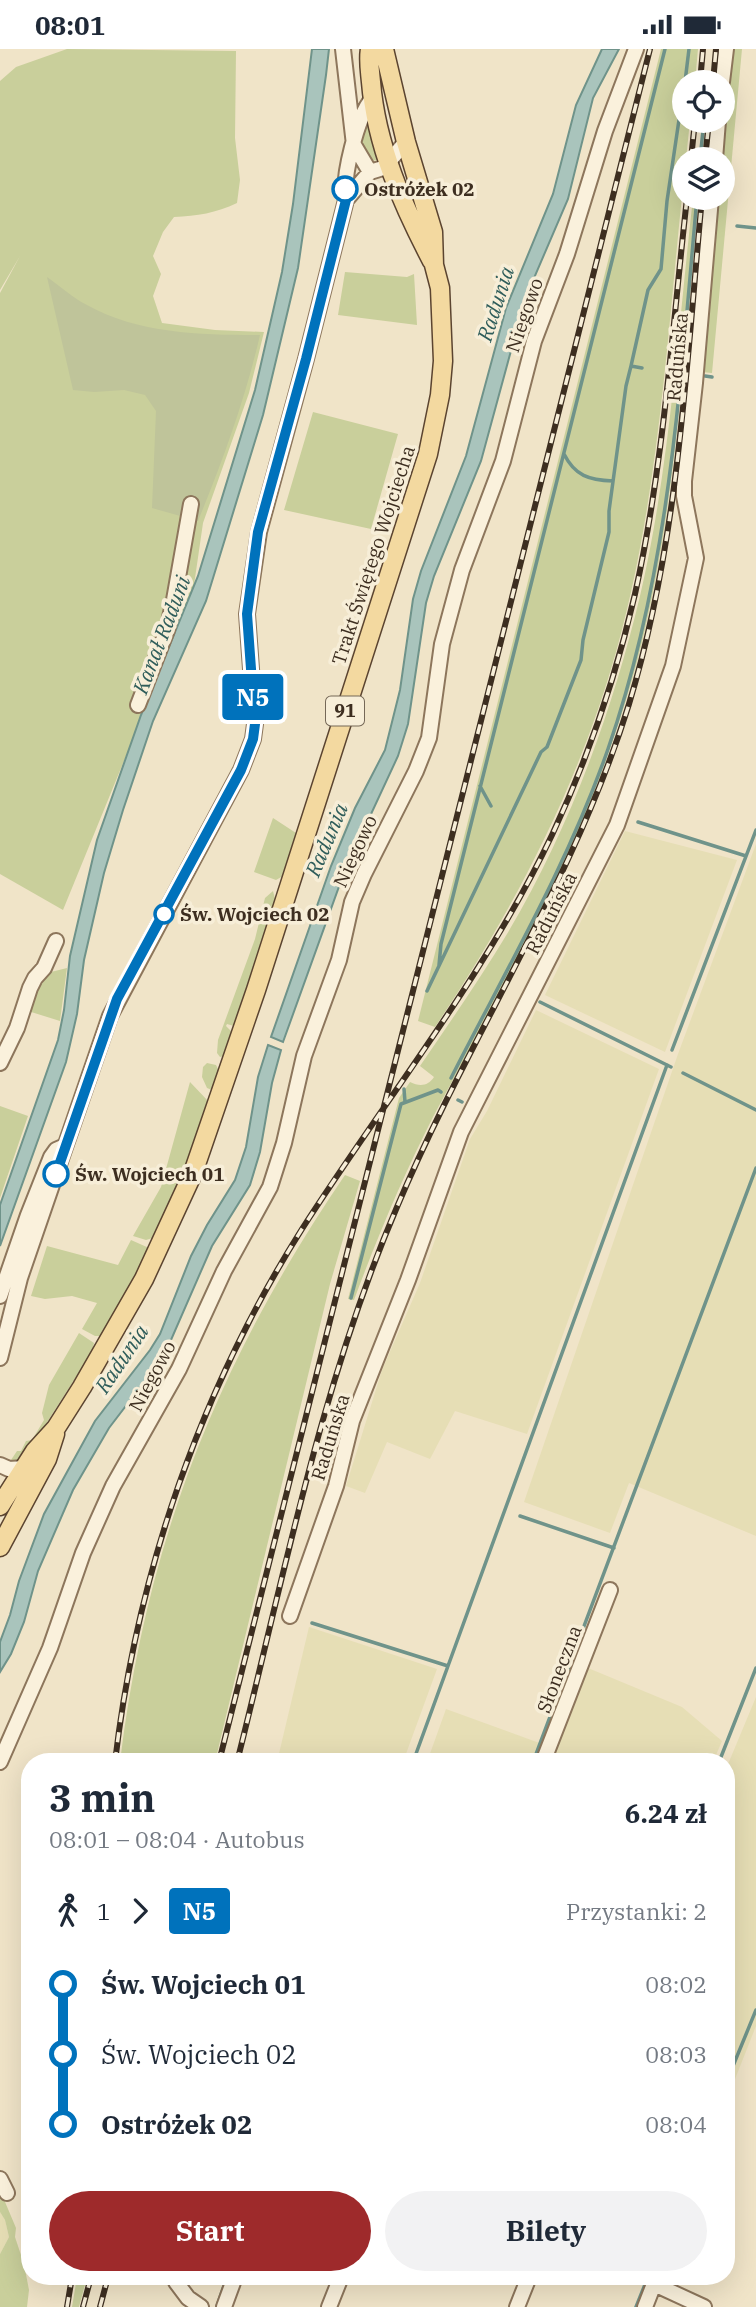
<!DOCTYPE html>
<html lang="pl">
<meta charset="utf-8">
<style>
:root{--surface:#fff;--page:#f2f2f3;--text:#1f2937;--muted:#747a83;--accent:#9e2a2b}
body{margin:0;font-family:"IBM Plex Serif",serif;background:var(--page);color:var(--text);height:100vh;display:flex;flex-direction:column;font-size:26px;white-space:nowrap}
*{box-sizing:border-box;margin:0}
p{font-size:23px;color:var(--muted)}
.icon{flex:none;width:38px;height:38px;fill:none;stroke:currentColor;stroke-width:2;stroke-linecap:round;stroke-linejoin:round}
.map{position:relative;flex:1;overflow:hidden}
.details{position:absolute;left:21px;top:1704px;width:714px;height:532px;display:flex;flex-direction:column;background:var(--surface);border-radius:28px;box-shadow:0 7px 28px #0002}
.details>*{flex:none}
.badge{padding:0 14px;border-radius:5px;font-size:24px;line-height:46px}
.buttons{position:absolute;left:672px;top:21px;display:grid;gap:14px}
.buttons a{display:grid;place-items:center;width:63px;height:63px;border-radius:50%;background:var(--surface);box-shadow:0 7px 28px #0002;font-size:35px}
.map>.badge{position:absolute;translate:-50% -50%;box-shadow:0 0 0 4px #fff}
.legs{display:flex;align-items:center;gap:10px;height:77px;padding:0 28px;font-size:23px}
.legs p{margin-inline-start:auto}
.head{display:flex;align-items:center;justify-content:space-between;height:119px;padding:0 28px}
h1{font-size:38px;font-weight:700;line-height:52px}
.button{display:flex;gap:14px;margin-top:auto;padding:14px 28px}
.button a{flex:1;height:80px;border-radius:42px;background:var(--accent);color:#fff;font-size:28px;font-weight:700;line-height:80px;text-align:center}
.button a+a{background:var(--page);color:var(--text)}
ul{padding:0 28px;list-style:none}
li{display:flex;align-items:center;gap:24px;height:70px;font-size:26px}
li i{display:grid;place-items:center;width:10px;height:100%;margin:0 9px;background:currentColor}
li i::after{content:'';width:18px;height:18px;margin:-9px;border:5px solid;border-radius:50%;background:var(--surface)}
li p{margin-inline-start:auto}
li:first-child i{background:linear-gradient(#0000 50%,currentColor 0)}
li:last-child i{background:linear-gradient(currentColor 50%,#0000 0)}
.status{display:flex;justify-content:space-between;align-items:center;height:49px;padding:0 35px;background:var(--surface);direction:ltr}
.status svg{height:19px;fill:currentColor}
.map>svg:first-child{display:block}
.farmland{fill:#e6deb5}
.green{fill:#c9cf9b}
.cemetery{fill:#bfc49a}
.water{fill:#a9c4bc;stroke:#6f938a;stroke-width:2}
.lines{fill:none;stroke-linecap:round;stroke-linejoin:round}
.stream{stroke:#6f938a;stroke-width:3.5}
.minor-casing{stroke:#8d765c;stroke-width:18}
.major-casing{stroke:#5b4430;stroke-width:21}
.minor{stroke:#faf1dc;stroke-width:14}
.major{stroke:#f3d9a0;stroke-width:18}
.rail-casing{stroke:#3d2e20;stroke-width:6}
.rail{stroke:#f7eed8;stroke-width:3.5;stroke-dasharray:10;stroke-linecap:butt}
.line-1-casing{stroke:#fff;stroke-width:16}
.line-1{stroke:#0072bc;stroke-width:10}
.stop-1-dot{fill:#fff;stroke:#0072bc;stroke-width:3.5}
.labels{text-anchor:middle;stroke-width:7;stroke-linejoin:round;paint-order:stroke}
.shield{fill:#f7eed8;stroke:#756857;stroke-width:2}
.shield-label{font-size:18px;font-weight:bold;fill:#3d2e20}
.stop-label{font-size:19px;font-weight:bold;fill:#3d2e20;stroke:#f7eed8;text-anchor:start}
.street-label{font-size:19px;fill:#3d2e20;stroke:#f7eed8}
.water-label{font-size:21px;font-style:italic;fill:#2f5d5a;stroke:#f7eed8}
</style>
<div class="status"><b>08:01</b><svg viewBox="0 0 49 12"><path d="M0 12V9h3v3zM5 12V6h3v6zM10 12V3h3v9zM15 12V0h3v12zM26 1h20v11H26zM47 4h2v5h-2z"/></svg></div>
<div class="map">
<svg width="756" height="2258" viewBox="0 0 756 2258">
<rect width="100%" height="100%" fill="#f0e4c8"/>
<path class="farmland" d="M625 782 737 811 665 1003 545 946Z
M756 795V1487L629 1434 610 1484 524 1453 678 1005Z
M536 961 659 1020 527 1385 455 1362 430 1410 387 1393 365 1444 346 1437 382 1321 420 1234 470 1090 487 1062Z
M309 1578 437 1620 403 1713H277Z
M588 1619 682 1658 722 1692 713 1713H427L446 1660 553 1699Z
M756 1648V1977L726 2053V1720Z
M0 2163 5 2171 9 2188 0 2205Z"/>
<path class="green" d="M67 0 236 2 235 89 240 131 237 154C216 164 197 167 174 168L163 183 153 207 161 225 153 247 162 274 215 281 264 283 249 344 203 474 193 543 63 861 0 825V244L20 207 0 241V32L16 18Z
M661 0H698L695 33H684V72H690L686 110H684V128C667 287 659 449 616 603 578 738 513 862 435 978L418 972Z
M721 0H742L712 324 691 322 707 149H723V110H711L723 72Z
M368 69 381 112 371 111C356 100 362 84 368 69Z
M693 149H698C684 292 678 439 645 580 631 642 610 704 586 764 544 869 486 968 433 1068 403 1127 377 1189 354 1251L348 1250 399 1049 410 1033C420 1038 428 1037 434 1028L420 1017C450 973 480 930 507 885 569 781 612 664 640 547 670 419 678 279 693 149Z
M345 223 407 228 414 225 417 276 338 266Z
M313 363 398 385 371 480 284 461Z
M273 769 296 784 283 827 276 831 254 823Z
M273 842 275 850 234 977 227 975 226 977 232 983 225 1007 220 1008 217 1004 218 991 255 890 265 849Z
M67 919 60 972 28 962 43 925Z
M207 1014 216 1016 219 1022 215 1038 212 1041 207 1039 202 1028 203 1018Z
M190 1033 209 1053 193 1101 156 1188 146 1191 133 1187 161 1138Z
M0 1057 28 1067 0 1149Z
M345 1126 360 1132 330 1235 215 1713H120C147 1490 219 1311 345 1126Z
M131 1191 149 1199 148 1203 102 1287H95L82 1280 97 1254 72 1247 45 1250 31 1247 47 1197 118 1216Z
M79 1284 94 1294 92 1303 28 1403 19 1412 9 1414 17 1402H21L26 1392 32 1391 44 1371 42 1364 49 1336Z
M0 2141 16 2179 15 2188 24 2215 29 2241 27 2258H0V2205L9 2188 5 2171 0 2163Z
M77 2228H87L79 2258H72Z"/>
<path class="cemetery" d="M47 228C60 237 73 249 87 256 139 285 202 286 260 286 245 351 223 411 198 472L152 459 156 362 145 346 124 341 94 343 73 341Z"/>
<path class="water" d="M312 0H329L326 26 298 219 263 366 206 552 153 672 123 761 104 824 84 911 77 965 66 1013 0 1197V1156L58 991 64 961 70 907 97 791 141 666 198 527 255 341 282 223 293 155Z
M602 0H619L593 49 568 150 531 236 521 265 481 412 434 527 426 554 408 675 398 707 345 821 283 993 271 988 331 817 355 759 385 701 400 641 413 550 421 522 466 407 506 259 553 145 576 56Z
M268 996 281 1001 272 1034 260 1103 250 1136 212 1197 164 1307 109 1379 73 1441 38 1522 24 1573 11 1605 0 1623V1593L10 1566 19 1532 44 1465 95 1372 150 1301 160 1285 191 1207 207 1176 235 1131 246 1098 258 1028Z"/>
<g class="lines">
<path class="stream" d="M685 33 689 0
M707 33 708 28
M700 110 704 72
M737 177 756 179
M642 319 631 317 648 241 661 220 667 152 684 37
M705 327 712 328
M564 405C575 427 589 431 613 432
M480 737 491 757
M638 773 746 807
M439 916 441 895 665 0
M427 942 541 703 547 698 581 611 583 591 609 483V462L626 337 631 317
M540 953 671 1018
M672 1001 756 781
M683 1024 756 1061
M451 1029C506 921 568 815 608 700 670 522 680 335 697 149
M404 1040 405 1053
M458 1051 462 1053
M351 1249 401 1055 438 1041 441 1043
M520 1467 614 1499
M312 1574 448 1617
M413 1713 667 1016
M533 1713 756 1119
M719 1713 756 1619
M726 2034 756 1961
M217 2257 227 2228
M636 2258 648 2228"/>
<g class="minor-casing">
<path id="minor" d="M343 0 354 96 370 123
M722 33 726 0
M715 110 718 72
M346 151 370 123 383 119 406 93
M138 656 167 581 174 551 191 455
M0 1014 17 979 30 939 35 929 44 919 56 892
M0 1247 28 1166 51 1108 56 1101 65 1097
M0 1309 20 1229 110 967 241 721 253 690 255 675 247 565 259 483 306 310 346 151C342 128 357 68 372 50
M0 1416 9 1420 25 1419
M290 1567 336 1437 352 1372 408 1231 461 1083 617 776 673 617 696 509 684 447V432L695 334 711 149
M0 1713 50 1599 83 1504 113 1437 179 1320 224 1222 270 1138 284 1094 304 1007 339 911 352 853 364 825 416 722 429 689 442 595 462 521 503 412 534 292 567 205 605 82 636 0
M543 1713 610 1541
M0 2130 7 2144
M176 2233 188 2249 201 2258
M224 2258 235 2228
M329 2258 341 2228
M517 2258 529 2228
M645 2258 654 2235 704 2258"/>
</g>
<g class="major-casing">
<path id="major" d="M370 0C368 11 370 22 371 33 376 96 403 157 432 212
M0 1457 35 1402 56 1379 82 1338 144 1230 193 1124 256 941 428 405 440 346 443 312 440 239 434 216 433 183 406 93 384 0
M0 1498 47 1410 55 1385"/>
</g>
<use href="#minor" class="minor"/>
<use href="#major" class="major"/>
<g class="rail-casing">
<path id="rail" d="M700 33 703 0
M713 33 716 0
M691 110 695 72
M705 110 709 72
M115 1713C137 1524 200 1342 302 1180 386 1049 485 927 552 786 588 709 616 628 635 545 664 415 672 281 687 149
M219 1713 650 0
M237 1713C284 1527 321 1335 397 1158 469 987 574 833 629 655 679 491 686 318 702 149
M67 2258 72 2228
M83 2258 91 2228
M100 2258 108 2228"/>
</g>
<use href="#rail" class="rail"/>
</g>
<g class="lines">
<g class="line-1-casing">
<path id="line-1" d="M56 1125 117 950 241 721 253 690 255 675 247 565 258 483 306 310 346 151 345 140"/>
</g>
<use href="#line-1" class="line-1"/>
</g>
<g class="stop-1-dot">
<circle cx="345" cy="140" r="12"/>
<circle cx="164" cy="865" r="9"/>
<circle cx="56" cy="1125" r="12"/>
</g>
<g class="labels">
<rect class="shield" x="326" y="647.5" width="38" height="29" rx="5"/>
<g class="shield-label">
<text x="345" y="668">91</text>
</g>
<g class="stop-label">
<text x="364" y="147">Ostróżek 02</text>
<text x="180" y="872">Św. Wojciech 02</text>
<text x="75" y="1132">Św. Wojciech 01</text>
</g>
<g class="street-label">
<text transform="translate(524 266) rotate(-71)" y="7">Niegowo</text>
<text transform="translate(677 308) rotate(-85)" y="7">Raduńska</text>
<text transform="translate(373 506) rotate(-72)" y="7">Trakt Świętego Wojciecha</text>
<text transform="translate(355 802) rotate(-65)" y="7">Niegowo</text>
<text transform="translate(551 864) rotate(-63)" y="7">Raduńska</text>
<text transform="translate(152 1327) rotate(-62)" y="7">Niegowo</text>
<text transform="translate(330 1388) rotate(-73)" y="7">Raduńska</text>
<text transform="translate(559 1620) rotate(-69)" y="7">Słoneczna</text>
</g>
<g class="water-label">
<text transform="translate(496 255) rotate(-72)" y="7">Radunia</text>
<text transform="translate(162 586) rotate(-69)" y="7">Kanał Raduni</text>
<text transform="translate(327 791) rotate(-67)" y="7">Radunia</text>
<text transform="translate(122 1310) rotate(-56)" y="7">Radunia</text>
</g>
</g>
</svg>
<div class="buttons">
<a><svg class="icon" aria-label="locate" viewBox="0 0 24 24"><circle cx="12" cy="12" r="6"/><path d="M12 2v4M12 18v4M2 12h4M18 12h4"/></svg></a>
<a><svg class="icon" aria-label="layers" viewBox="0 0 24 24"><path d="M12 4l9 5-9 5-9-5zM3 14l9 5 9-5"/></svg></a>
</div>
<b class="badge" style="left:253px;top:648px;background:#0072bc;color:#fff">N5</b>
<section class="details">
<div class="head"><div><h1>3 min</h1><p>08:01 – 08:04 · Autobus</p></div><b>6.24 zł</b></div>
<div class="legs"><svg class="icon" aria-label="walk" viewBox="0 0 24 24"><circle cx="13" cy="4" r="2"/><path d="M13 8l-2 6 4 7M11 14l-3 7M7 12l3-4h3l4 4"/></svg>1<svg class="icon" aria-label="forward" viewBox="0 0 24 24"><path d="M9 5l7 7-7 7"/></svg><b class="badge" style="background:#0072bc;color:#fff">N5</b><p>Przystanki: 2</p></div>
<ul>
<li><i style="color:#0072bc"></i><b>Św. Wojciech 01</b><p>08:02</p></li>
<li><i style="color:#0072bc"></i><span>Św. Wojciech 02</span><p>08:03</p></li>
<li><i style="color:#0072bc"></i><b>Ostróżek 02</b><p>08:04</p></li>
</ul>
<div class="button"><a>Start</a><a>Bilety</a></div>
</section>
</div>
